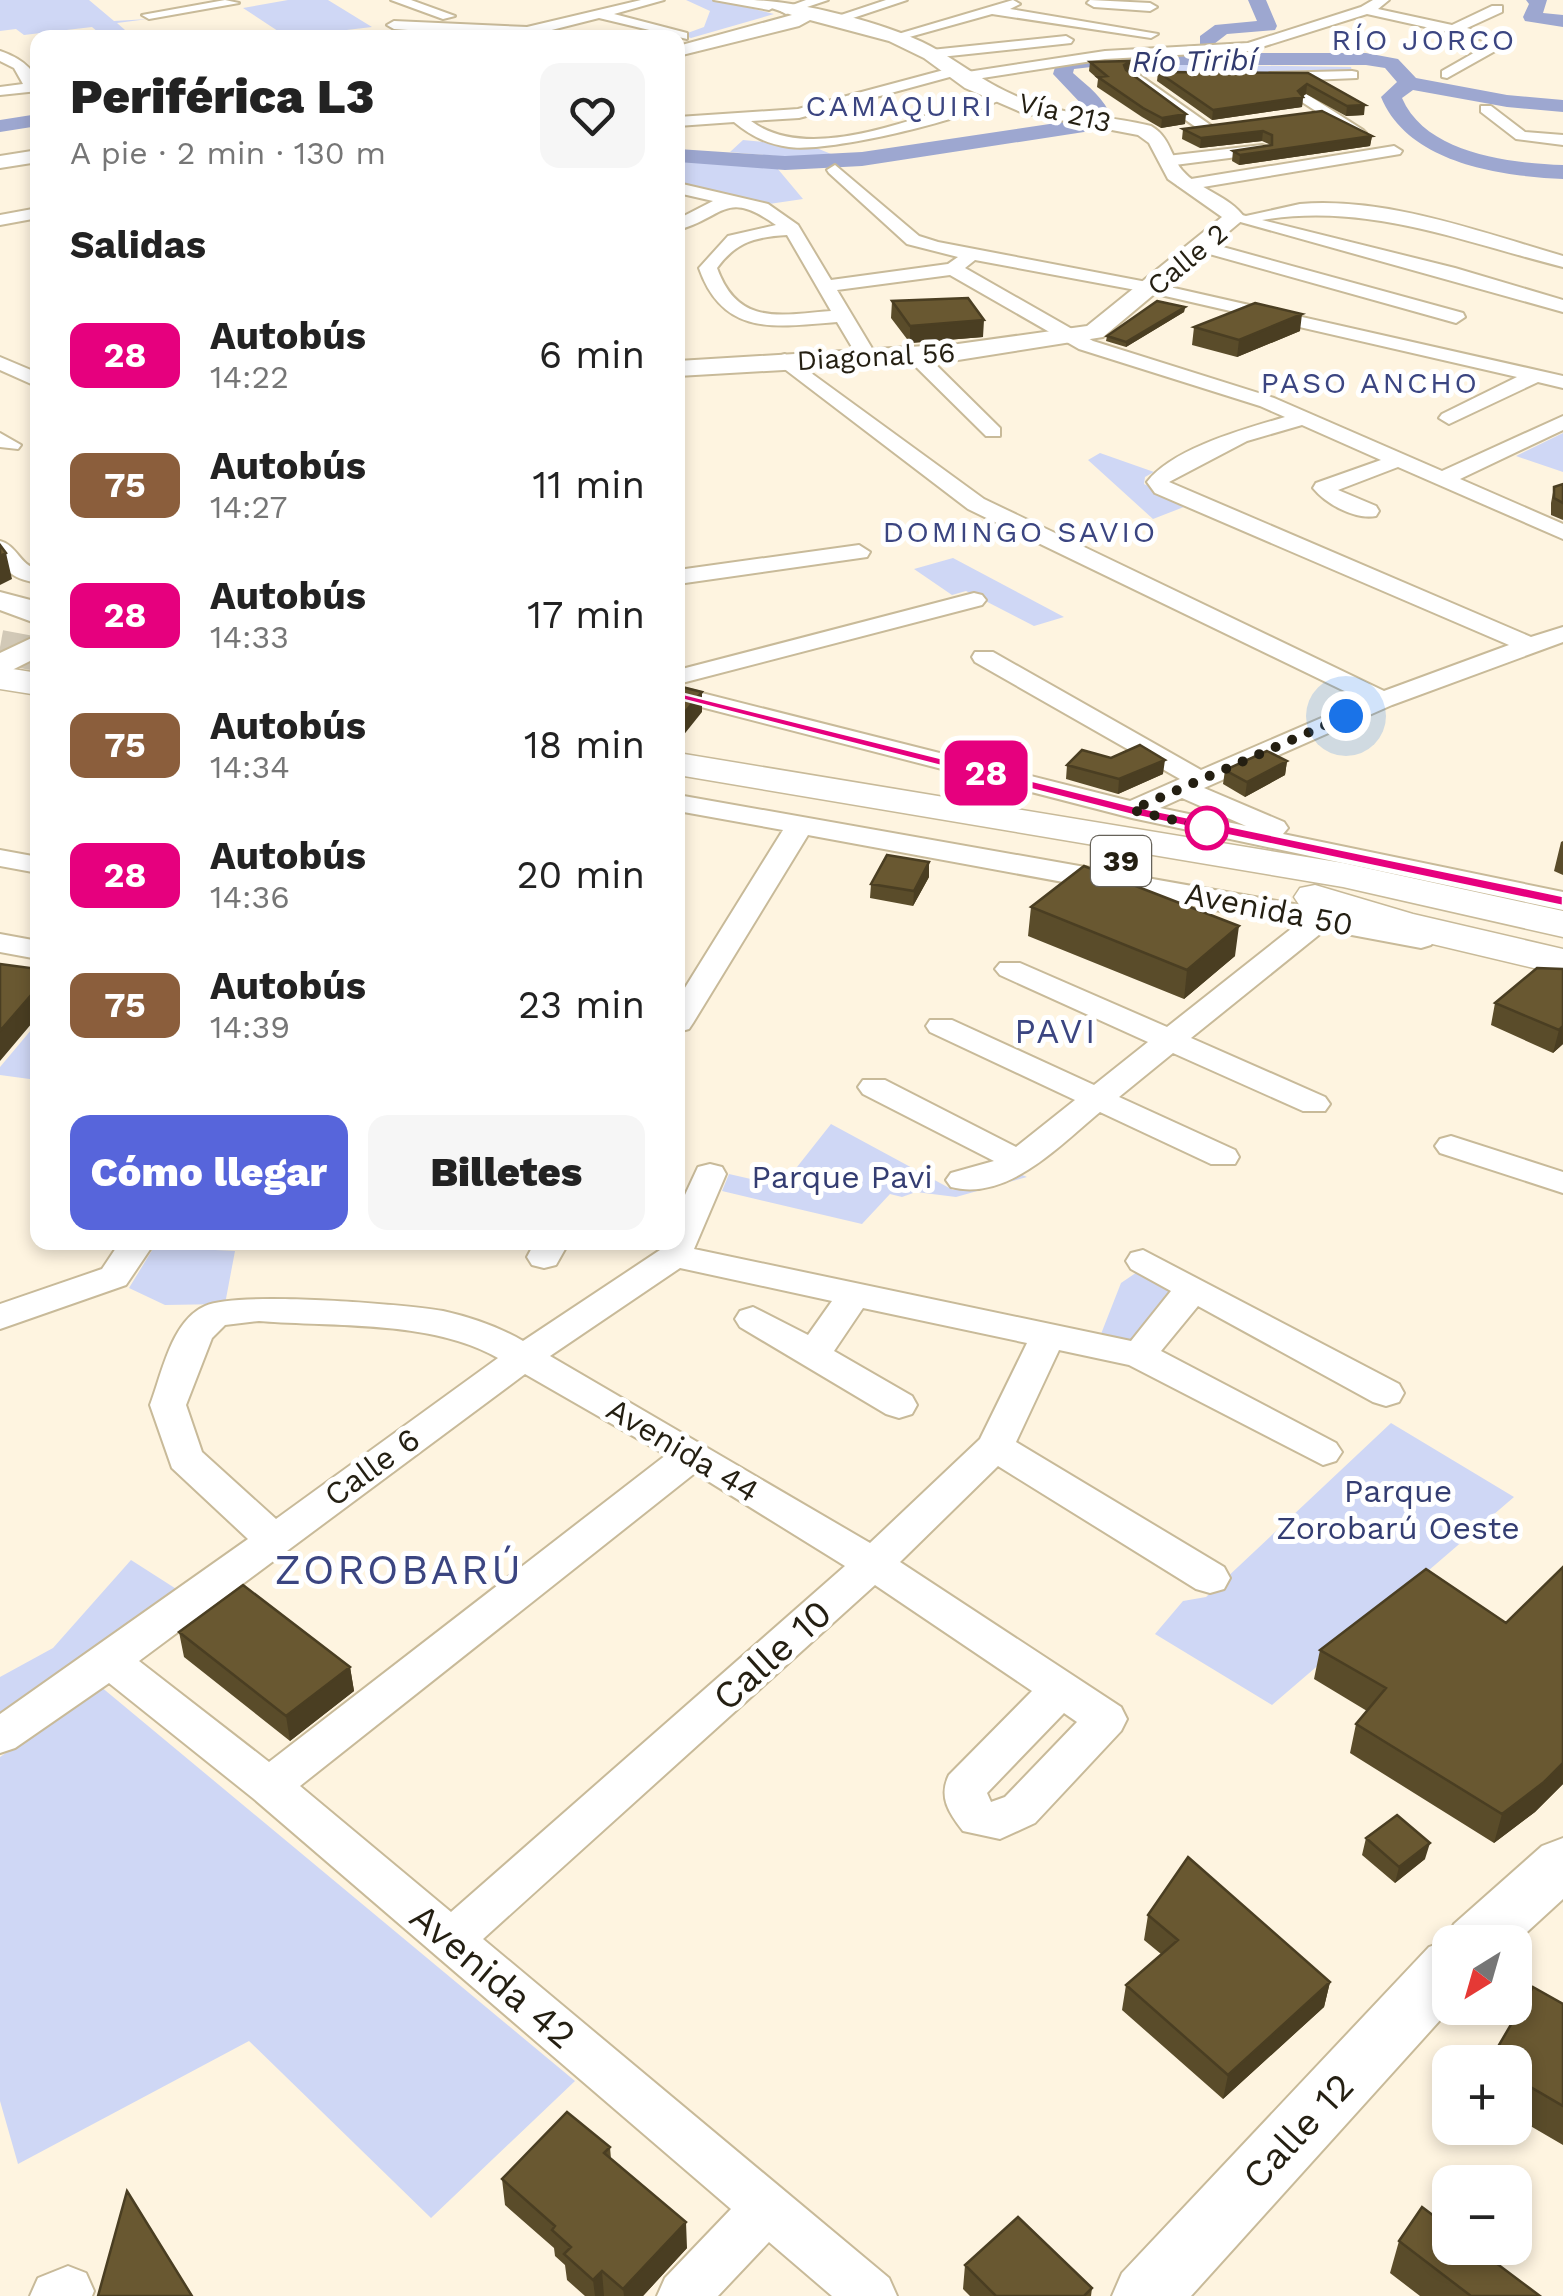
<!DOCTYPE html>
<html lang="es">
<meta charset="utf-8">
<style>
:root{--surface:#fff;--page:#f6f6f6;--text:#222;--muted:#767676;--accent:#5765db}
body{margin:0;font-family:"Work Sans",sans-serif;background:var(--page);color:var(--text);height:100vh;display:flex;flex-direction:column;font-size:38px;white-space:nowrap}
*{box-sizing:border-box;margin:0}
p{font-size:32px;color:var(--muted)}
.icon{flex:none;width:55px;height:55px;fill:none;stroke:currentColor;stroke-width:2;stroke-linecap:round;stroke-linejoin:round}
.map{position:relative;flex:1;overflow:hidden}
.drawer{position:absolute;left:30px;top:30px;width:655px;height:1220px;display:flex;flex-direction:column;background:var(--surface);border-radius:20px;box-shadow:0 5px 15px #0003}
.drawer>*{flex:none}
.badge{padding:0 20px;border-radius:15px;font-size:35px;line-height:65px}
.needle{width:65px;rotate:217deg}
.fabs{position:absolute;left:1432px;top:1925px;display:grid;gap:20px}
.fabs a{display:grid;place-items:center;width:100px;height:100px;border-radius:20px;background:var(--surface);box-shadow:0 5px 15px #0003;font-size:50px}
.you{position:absolute;width:50px;height:50px;margin:-25px;border:8px solid #fff;border-radius:50%;background:#1a73e8;box-shadow:0 0 0 15px #1a73e833}
.map>.badge{position:absolute;translate:-50% -50%;box-shadow:0 0 0 5px #fff}
h2{padding:0 40px;font-size:38px;line-height:90px}
.round{display:grid;place-items:center;flex:none;width:105px;height:105px;border-radius:20px;background:var(--page)}
.summary{display:flex;align-items:center;justify-content:space-between;height:170px;padding:0 40px}
h1{font-size:48px;font-weight:800;line-height:75px}
.primary-button{display:flex;gap:20px;margin-top:auto;padding:20px 40px}
.primary-button a{flex:1;height:115px;border-radius:20px;background:var(--accent);color:#fff;font-size:40px;font-weight:800;line-height:115px;text-align:center}
.primary-button a+a{background:var(--page);color:var(--text)}
ul{padding:0;list-style:none}
li{display:flex;align-items:center;gap:30px;height:130px;padding:0 40px}
li div{flex:1}
li b{display:block;font-size:38px}
li em{font-style:normal}
li .badge{min-width:110px;font-weight:700;text-align:center}
.map>svg:first-child{display:block}
.green{fill:#cfd7f5}
.lines{fill:none;stroke-linecap:round;stroke-linejoin:round}
.river{fill:#9da7d0;fill-rule:evenodd}
.highway-tunnel{stroke:#d2c9b7;stroke-width:34;stroke-dasharray:34 18;stroke-linecap:butt}
.minor-casing{stroke:#c8ba99;stroke-width:4}
.major-casing{stroke:#c8ba99;stroke-width:4}
.highway-casing{stroke:#c8ba99;stroke-width:3}
.minor{fill:#fff;fill-rule:evenodd}
.major{fill:#fff;fill-rule:evenodd}
.highway{fill:#fff;fill-rule:evenodd}
.wall{fill:#5a4c2a}
.shaded-wall{fill:#4a3e22}
.building{fill:#695831;stroke:#4a3e22;stroke-width:2.5}
.line{fill:#e6007e;stroke:#fff;stroke-width:2.5}
.walk{stroke:#241f12;stroke-width:10;stroke-dasharray:0 18}
.stop-dot{fill:#fff;stroke:#e6007e;stroke-width:5}
.labels{text-anchor:middle;stroke-width:10;stroke-linejoin:round;paint-order:stroke}
.far-street-label{font-size:28px;fill:#241f12;stroke:#fff}
.far-neighbourhood-label{font-size:30px;letter-spacing:2.5px;fill:#3b4581;stroke:#fff}
.far-water-label{font-size:30px;font-style:italic;fill:#313a6e;stroke:#fff}
.shield{fill:#fff;stroke:#666259;stroke-width:2.5}
.shield-label{font-size:30px;font-weight:bold;fill:#241f12}
.street-label{font-size:32px;fill:#241f12;stroke:#fff}
.park-label{font-size:32px;fill:#343d72;stroke:#fff}
.neighbourhood-label{font-size:35px;letter-spacing:2.5px;fill:#3b4581;stroke:#fff}
.near-street-label{font-size:38px;fill:#241f12;stroke:#fff}
.near-neighbourhood-label{font-size:42px;letter-spacing:2.5px;fill:#3b4581;stroke:#fff}
</style>
<div class="map">
<svg width="1563" height="2296" viewBox="0 0 1563 2296">
<rect width="100%" height="100%" fill="#fef4e0"/>
<path class="green" d="M0 0H89L114 21 148 19 117 23 133 37H92L98 32 92 27 24 35 16 29 0 31Z
M288 0H328L372 27 287 37 243 8Z
M686 0H717L774 14 691 38 682 35 704 27 710 11Z
M1138 64 1351 67 1353 74 1199 76 1144 72Z
M743 140 814 147 836 156 798 158 730 152Z
M678 161 777 168 803 199 769 204 678 184Z
M1563 433V472L1516 456Z
M1100 453 1154 472 1145 477 1144 484 1189 505 1153 519 1088 460Z
M953 558 1064 617 1034 626 966 591 952 595 914 569Z
M37 1023V1080L0 1075V1067Z
M831 1124 953 1190 982 1182 1001 1166 1027 1177 956 1197 916 1192 902 1197 890 1194 862 1224 722 1191 729 1174 782 1186Z
M154 1247 235 1251 225 1304 165 1305 129 1288Z
M1143 1268 1179 1288 1139 1342 1101 1334 1121 1283Z
M1391 1423 1514 1497 1272 1705 1155 1634 1183 1601 1206 1597Z
M131 1560 181 1592 0 1712V1677L53 1648Z
M100 1686 575 2081 431 2218 249 2041 18 2164 0 2101V1757Z"/>
<g class="lines">
<path class="river" d="M1248 0H1266L1277 26 1275 30 1227 34 1214 44H1200V36L1215 25 1257 21Z
M1526 0H1547L1543 13 1563 15V27L1525 21 1523 17 1529 4Z
M1109 53H1366L1398 59 1416 78 1507 95 1563 100V112L1507 107 1413 90 1402 98C1426 154 1510 163 1563 165V179C1499 176 1408 163 1381 97L1397 82 1385 68 1366 65H1109L1074 69 1073 73C1089 87 1104 98 1112 118L1097 130 862 166 785 170 678 162V149L785 156 862 152 1083 119 1090 116 1088 111 1053 74 1056 64 1066 58Z
M38 114V126L0 132V120Z"/>
<path class="highway-tunnel" d="M0 647 38 654"/>
<g class="minor-casing">
<path id="minor" d="M225 0 239 3 149 19 142 15Z
M391 0H411L455 16 443 19Z
M641 0H664L614 14 687 33V39L599 18 520 38 394 29 387 25 394 21 527 27Z
M714 0H753L776 6 769 10Z
M806 0H828L786 14 779 10Z
M886 0H907L835 24 823 21Z
M1013 0 1020 4 1010 9 1158 34 1151 38 992 14 895 41 888 37Z
M1090 0 1150 3 1157 7 1150 11 1094 7 1087 3Z
M1373 0H1389L1378 9 1452 25 1492 6H1502V12L1467 28 1513 41 1447 78 1442 77V71L1493 42 1367 14 1249 51 1105 59 963 81 958 80 957 75 799 118 751 121C814 168 931 110 999 92L1006 96C976 118 829 153 789 147 767 144 751 136 734 122L678 126V117L798 109 955 67 960 68 961 73 1105 51 1248 43 1361 7Z
M1066 36 1073 40 1071 43 931 58 924 54 931 50Z
M0 51C20 58 38 69 38 91L0 95V87L23 84 14 68 0 61Z
M1352 71 1357 72V78L1286 81 1363 130 1366 133 1358 138 1263 77 1270 73Z
M1128 74H1138L1216 129 1203 132 1128 80Z
M1481 106H1491L1525 132 1563 135V145L1516 139 1481 112Z
M1262 145 1268 147V153L1167 166 1159 161 1167 156Z
M1394 146 1402 151 1400 154 1185 190 1177 185 1185 180Z
M835 165 919 236 938 242 1152 283 1563 376V388L1538 382 1449 424 1439 418 1442 414 1517 377 1152 293 975 260 965 268 1093 341 1274 398 1442 471 1563 416V430L1460 479 1563 524V539L1398 467 1338 490 1376 506 1379 511 1376 516C1355 520 1326 504 1313 488L1316 483 1381 460 1302 425 1247 441 1169 482 1531 637 1563 627V642L1392 705 1204 788 1284 822 1288 828 1283 834 1563 892V910L1132 818 678 701V687L1130 801 1180 779 975 662 972 657 975 652H993L1201 770 1363 700 968 509 778 364V356L785 354 984 499 1384 691 1509 645 1155 493 1147 482C1173 448 1245 429 1285 417L1260 406 1079 349 950 275 837 290 876 355 866 361 859 359 837 322C776 327 723 337 699 268L728 236 776 225C725 189 725 217 678 230V219L713 201 678 193V183L768 204 798 225 831 280 948 264 958 257 907 244 829 173 827 170ZM787 235 831 311C779 315 738 326 717 268 736 242 755 237 787 235ZM1182 798 1246 826 1160 808Z
M1300 204C1387 197 1480 232 1563 256V267C1463 242 1367 202 1262 220L1455 268 1563 300V312L1226 218 1234 213 1246 216Z
M38 208V218L0 225V215Z
M1201 241 1463 313 1465 317 1456 323 1449 321 1195 250 1192 246Z
M914 348 921 350 1000 428V436H986L907 358 904 354Z
M0 357 38 373V387L0 370Z
M0 433 21 445 18 449 0 447Z
M0 541C17 545 20 566 38 569V583C10 578 0 570 0 541Z
M859 545 870 552 867 557 678 584V570Z
M974 593 982 595 986 600 982 605 678 684V670Z
M678 795 1322 909 1431 933 1435 939 1431 945 1421 948 1325 930 1191 1038 1325 1097 1330 1104 1325 1111H1303L1173 1053 1119 1097 1235 1150 1239 1157 1235 1164H1211L1100 1112C1061 1144 1008 1202 951 1187L946 1180 951 1173 994 1161 863 1094 858 1087 863 1080H885L1016 1147 1075 1100 930 1032 926 1026 930 1020H952L1094 1085 1148 1042 1000 975 995 969 1000 963H1020L1167 1027 1296 925 808 835 693 1023 689 1029 678 1032V999L783 830 678 811Z
M0 850 38 857V873L0 866Z
M0 934 38 941V959L0 952Z
M1451 1136 1563 1172V1193L1440 1153 1435 1146 1440 1139Z
M710 1164 722 1167 726 1174 694 1249 1131 1341 1171 1291 1131 1269 1126 1261 1131 1253 1143 1250 1399 1384 1404 1393 1399 1402 1386 1406 1373 1402 1198 1306 1161 1351 1336 1443 1342 1452 1336 1461 1323 1465 1129 1365 1059 1350 1016 1442 1224 1567 1230 1578 1224 1589 1210 1593 1196 1589 998 1466 900 1562 1121 1707 1127 1719 1121 1731 1035 1823 1000 1839 963 1831C949 1813 938 1797 949 1775L1032 1691 875 1585 483 1939 889 2278 897 2296H832L769 2242 718 2296H657L665 2278 731 2209 254 1799 109 1683 15 1748 0 1753V1714L248 1539 172 1468 150 1405C162 1374 171 1321 205 1306 238 1291 402 1304 443 1311 470 1317 499 1327 523 1341L660 1250 663 1242H678V1210L698 1167ZM680 1268 832 1301 808 1335 753 1307 740 1311 735 1319 740 1327 886 1414 899 1418 912 1414 917 1405 912 1396 834 1351 863 1308 1027 1343 980 1439 870 1543 550 1356ZM259 1321C334 1327 432 1320 498 1358L276 1519 202 1452 186 1405 212 1338 225 1325ZM525 1374 666 1455 269 1762 139 1661ZM695 1473 845 1566 451 1912 300 1786ZM1064 1713 1077 1722 1005 1797 991 1802 987 1793Z
M120 1242H155L126 1285 0 1329V1304L102 1269Z
M535 1242H569L556 1265 544 1268 532 1265 527 1257Z
M68 2266 86 2273 94 2291 92 2296H30L38 2278Z"/>
</g>
<g class="major-casing">
<path id="major" d="M748 0C797 0 896 25 939 51 971 71 995 89 1031 102 1069 116 1112 116 1151 126 1170 137 1170 155 1182 170 1200 191 1229 195 1245 218L1103 337 958 360 678 376V361L958 344 1087 326 1222 217 1168 179 1149 143 1138 135 1023 113 965 88 924 58 889 41 810 20 799 26 678 56V46L792 15Z
M38 150V162L0 168V156Z
M0 592 38 602V624L0 610Z
M38 635V657L0 676V653Z
M1563 1838V1899L1515 1943 1450 1942 1451 2008 1191 2296H1112L1122 2273 1429 1947 1445 1941 1454 1924 1542 1846Z"/>
</g>
<g class="highway-casing">
<path id="highway" d="M0 667 38 673V695L0 689Z
M678 753 1343 863 1563 911V937L1343 887 678 775Z
M1315 885 1413 914 1563 949V975L1386 933 1300 906 1294 897 1300 888Z"/>
</g>
<use href="#minor" class="minor"/>
<use href="#major" class="major"/>
<use href="#highway" class="highway"/>
</g>
<path class="wall" d="M1090 62 1130 70 1128 72 1185 124 1161 128 1142 117 1097 87 1098 79 1089 71Z
M1158 72 1308 73 1364 115 1346 116 1306 94 1303 96 1302 107 1212 120 1157 81Z
M1183 129 1372 136 1370 146 1239 165 1232 161 1233 151 1271 145 1262 141 1200 148 1182 139Z
M892 301 983 337 910 343 891 318Z
M1185 307 1184 312 1126 347 1106 341 1107 336Z
M1194 327 1300 331 1237 357 1192 345Z
M1563 484V520L1551 515V503L1554 487Z
M1287 761 1285 775 1245 797 1223 784 1225 770Z
M1067 765 1163 774 1118 794 1066 779Z
M1563 841V875L1554 871 1561 842Z
M929 877 913 906 870 898 871 884Z
M1031 907 1235 956 1184 999 1028 936Z
M1563 969V1044L1553 1053 1491 1025 1495 1003Z
M1563 1567V1784L1535 1812 1494 1843 1350 1753 1356 1724 1367 1711 1314 1679 1320 1650 1506 1623Z
M179 1632 350 1667 354 1691 290 1741 184 1657Z
M1366 1838 1425 1859 1395 1883 1362 1855Z
M1148 1915 1330 1982 1324 2007 1223 2099 1122 2010 1126 1985 1161 1954 1144 1940Z
M1563 2004V2145L1515 2117V2062Z
M610 2147 611 2159 687 2248 643 2296H585L567 2280 565 2265 555 2256 554 2248 505 2205 502 2179Z
M1399 2241 1540 2296H1420L1390 2273Z
M965 2265 1092 2288 1091 2296H970L963 2289Z"/>
<path class="shaded-wall" d="M1131 61 1130 70 1124 74V65Z
M1307 84 1306 94 1302 97H1303L1302 107 1212 120 1213 110 1298 91Z
M1365 105 1364 115 1346 116 1347 106Z
M1186 114 1185 124 1161 128 1162 118Z
M1263 131 1262 141 1200 148 1201 138Z
M1372 136 1370 146 1239 165 1240 155Z
M1185 307 1184 312 1126 347V342Z
M1302 314 1300 331 1237 357 1239 340Z
M984 320 983 337 910 343V326Z
M6 553 12 579 0 585V556Z
M702 692V712L678 742V720Z
M1165 760 1163 774 1118 794 1119 779Z
M1287 761 1285 775 1245 797 1247 782Z
M929 862V877L913 906 914 891Z
M1239 926 1235 956 1184 999 1187 970Z
M38 987V1016L0 1061V1031Z
M1563 1026V1044L1553 1053 1559 1030Z
M350 1667 354 1691 290 1741 286 1716Z
M1563 1763V1784L1535 1812 1494 1843 1502 1814Z
M1430 1843 1425 1859 1395 1883 1399 1867Z
M1330 1982 1324 2007 1223 2099 1228 2075Z
M686 2222 687 2248 643 2296H624L623 2289Z
M602 2271 604 2296H595L593 2280Z"/>
<path class="building" d="M1131 61 1124 65 1126 70 1186 114 1162 118 1143 108 1098 77 1107 76 1090 62Z
M1158 72 1308 73 1365 105 1347 106 1307 84 1298 91 1303 97 1213 110Z
M1322 111 1372 136 1240 155 1233 151 1272 145V135L1263 131 1201 138 1183 129Z
M968 298 984 320 910 326 892 301Z
M1157 301 1185 307 1126 342 1107 336Z
M1255 303 1302 314 1239 340 1194 327Z
M1563 484V503L1554 498V487Z
M0 545 6 553 0 556Z
M678 686 702 692 678 720Z
M1140 745 1165 760 1119 779 1067 765 1082 750 1111 758Z
M1267 751 1287 761 1247 782 1225 770Z
M887 855 929 862 914 891 871 884Z
M1084 866 1239 926 1187 970 1031 907Z
M0 964 38 969V987L0 1031Z
M1537 968 1563 969V1026L1559 1030 1495 1003Z
M1563 1567V1763L1544 1782 1502 1814 1356 1724 1386 1688 1320 1650 1426 1569 1506 1623Z
M243 1585 350 1667 286 1716 179 1632Z
M1397 1815 1430 1843 1399 1867 1366 1838Z
M1188 1857 1330 1982 1228 2075 1126 1985 1178 1940 1148 1915Z
M1533 1987 1563 2004V2106L1515 2078V2062H1489Z
M567 2112 610 2147 604 2153 686 2222 623 2289 602 2271 593 2280 564 2254 571 2247 552 2230 555 2226 502 2179Z
M127 2191 192 2296H98Z
M1422 2207 1450 2228V2248H1476L1540 2296H1471L1399 2241Z
M1018 2217 1092 2288 1084 2296H996L965 2265Z"/>
<path class="line" d="M672 691 1133 806 1563 896V906L1132 815 672 697Z"/>
<g class="lines">
<path class="walk" d="M1207 828 1132 810 1346 716"/>
</g>
<circle class="stop-dot" cx="1207" cy="828" r="20"/>
<g class="labels">
<g class="far-street-label">
<text transform="translate(1065 112) rotate(13)" y="10">Vía 213</text>
<text transform="translate(1187 259) rotate(-40)" y="10">Calle 2</text>
<text transform="translate(876 356) rotate(-3)" y="10">Diagonal 56</text>
</g>
<g class="far-neighbourhood-label">
<text x="1424" y="50">RÍO JORCO</text>
<text x="900" y="116">CAMAQUIRI</text>
<text x="1370" y="393">PASO ANCHO</text>
<text x="1020" y="542">DOMINGO SAVIO</text>
</g>
<g class="far-water-label">
<text transform="translate(1194 61) rotate(-1)" y="10">Río Tiribí</text>
</g>
<rect class="shield" x="1091" y="836" width="60" height="50" rx="8"/>
<g class="shield-label">
<text x="1121" y="871">39</text>
</g>
<g class="street-label">
<text transform="translate(1269 909) rotate(11)" y="11">Avenida 50</text>
<text transform="translate(683 1450) rotate(31)" y="11">Avenida 44</text>
<text transform="translate(372 1467) rotate(-36)" y="11">Calle 6</text>
</g>
<g class="park-label">
<text x="842" y="1188">Parque Pavi</text>
<text x="1398" y="1502">Parque<tspan x="1398" dy="37">Zorobarú Oeste</tspan></text>
</g>
<g class="neighbourhood-label">
<text x="1056" y="1043">PAVI</text>
</g>
<g class="near-street-label">
<text transform="translate(772 1655) rotate(-42)" y="13">Calle 10</text>
<text transform="translate(493 1976) rotate(40)" y="13">Avenida 42</text>
<text transform="translate(1298 2131) rotate(-47)" y="13">Calle 12</text>
</g>
<g class="near-neighbourhood-label">
<text x="399" y="1584">ZOROBARÚ</text>
</g>
</g>
</svg>
<div class="fabs">
<a><svg class="needle" viewBox="-14 -14 28 28"><path d="M0-13l5 13h-10z" fill="#e53935"/><path d="M0 13l5-13h-10z" fill="#767676"/></svg></a>
<a>+</a>
<a>−</a>
</div>
<div class="you" style="left:1346px;top:716px"></div>
<b class="badge" style="left:986px;top:773px;background:#e6007e;color:#fff">28</b>
<section class="drawer">
<div class="summary"><div><h1>Periférica L3</h1><p>A pie · 2 min · 130 m</p></div><a class="round"><svg class="icon" aria-label="heart" viewBox="0 0 24 24"><path d="M12 20l-8-8c-3-5 5-10 8-4 3-6 11-1 8 4z"/></svg></a></div>
<h2>Salidas</h2>
<ul>
<li><span class="badge" style="background:#e6007e;color:#fff">28</span><div><b>Autobús</b><p>14:22</p></div><em>6 min</em></li>
<li><span class="badge" style="background:#8b5e3c;color:#fff">75</span><div><b>Autobús</b><p>14:27</p></div><em>11 min</em></li>
<li><span class="badge" style="background:#e6007e;color:#fff">28</span><div><b>Autobús</b><p>14:33</p></div><em>17 min</em></li>
<li><span class="badge" style="background:#8b5e3c;color:#fff">75</span><div><b>Autobús</b><p>14:34</p></div><em>18 min</em></li>
<li><span class="badge" style="background:#e6007e;color:#fff">28</span><div><b>Autobús</b><p>14:36</p></div><em>20 min</em></li>
<li><span class="badge" style="background:#8b5e3c;color:#fff">75</span><div><b>Autobús</b><p>14:39</p></div><em>23 min</em></li>
</ul>
<div class="primary-button"><a>Cómo llegar</a><a>Billetes</a></div>
</section>
</div>
